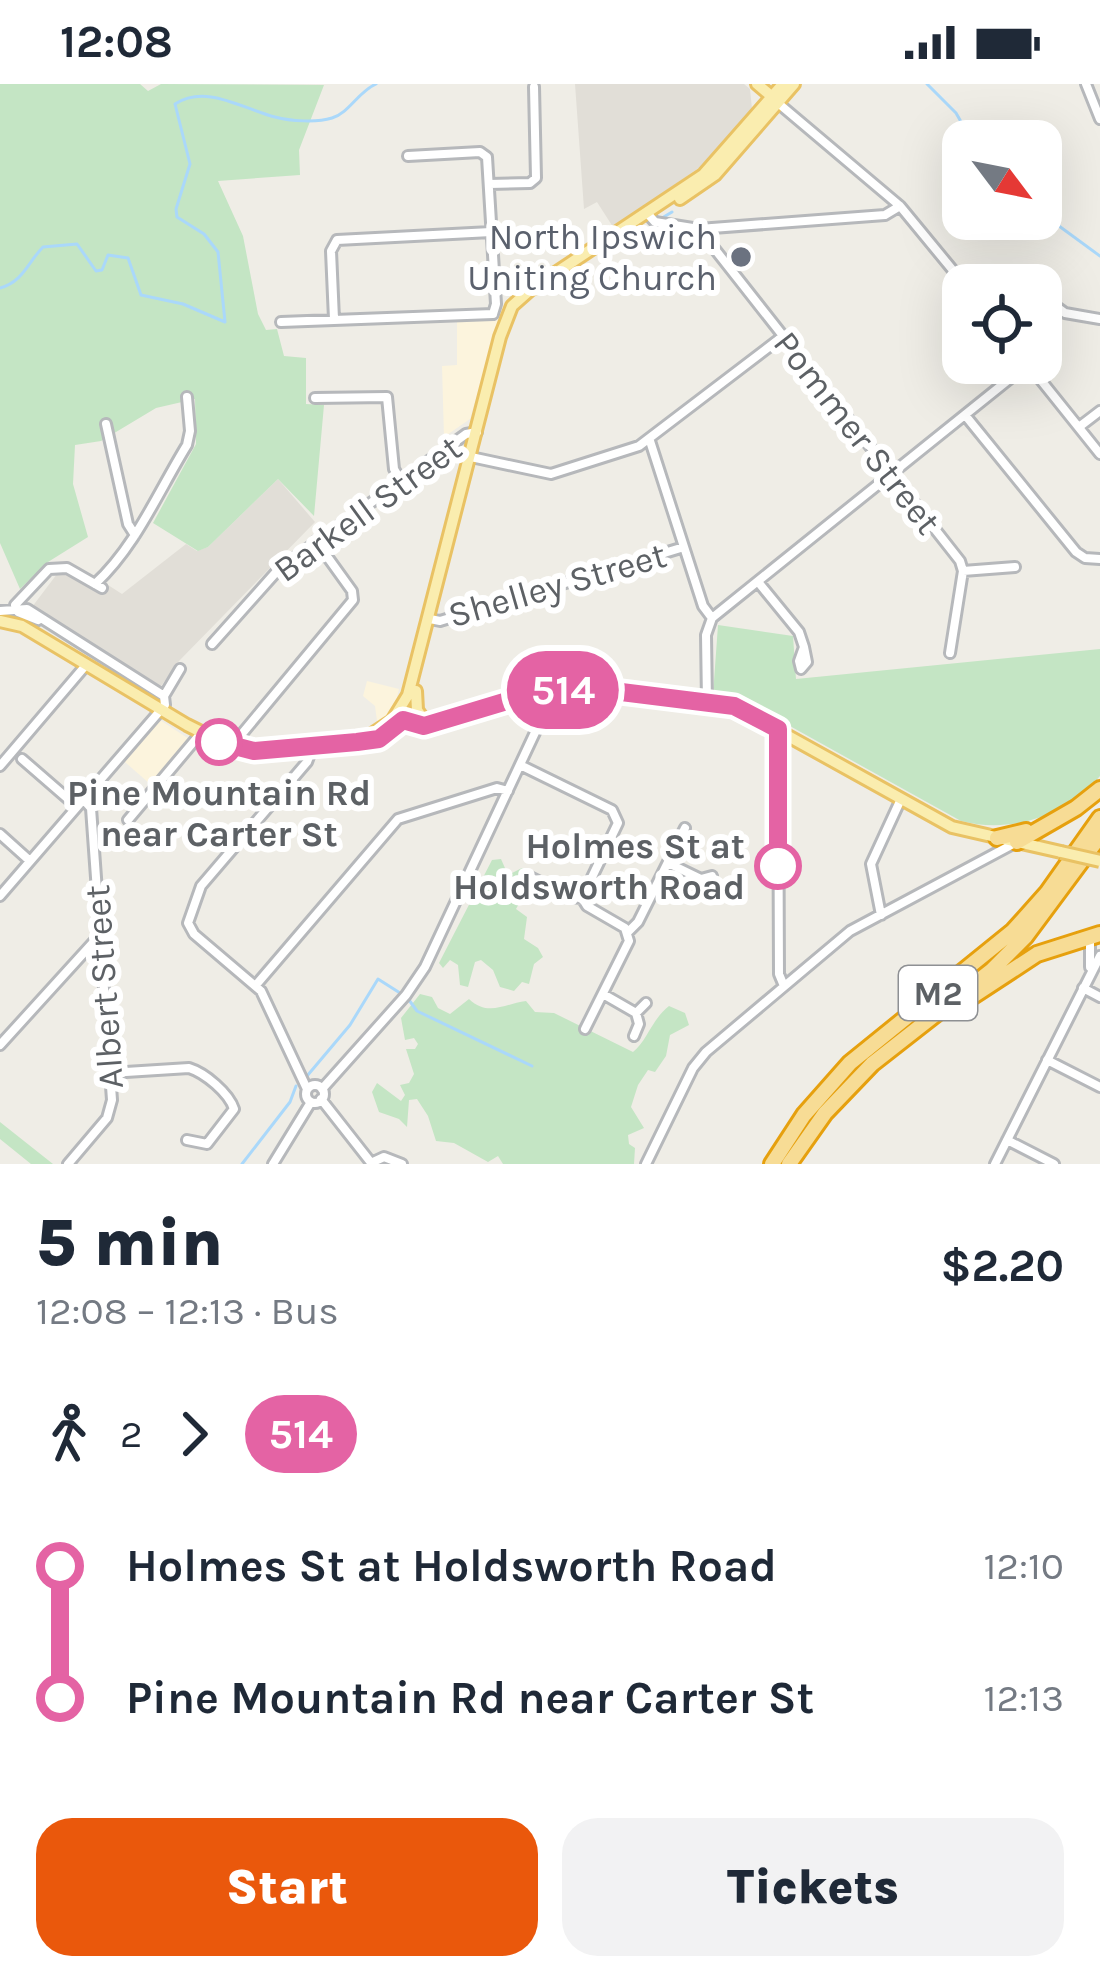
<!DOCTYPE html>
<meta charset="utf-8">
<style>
:root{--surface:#fff;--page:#f2f2f3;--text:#1f2937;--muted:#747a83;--accent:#ea580c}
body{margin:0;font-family:Karla,sans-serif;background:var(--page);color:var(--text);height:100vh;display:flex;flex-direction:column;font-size:45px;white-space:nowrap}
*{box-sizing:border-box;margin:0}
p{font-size:39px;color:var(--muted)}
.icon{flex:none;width:66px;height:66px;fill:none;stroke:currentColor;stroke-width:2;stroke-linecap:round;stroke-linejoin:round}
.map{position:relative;height:1080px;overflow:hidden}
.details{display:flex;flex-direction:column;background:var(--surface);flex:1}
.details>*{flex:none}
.badge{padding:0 24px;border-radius:39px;font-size:42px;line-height:78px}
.needle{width:78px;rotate:122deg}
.buttons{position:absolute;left:942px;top:36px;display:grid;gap:24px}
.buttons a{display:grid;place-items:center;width:120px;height:120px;border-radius:24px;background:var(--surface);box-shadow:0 12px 48px #0002;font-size:60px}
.map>.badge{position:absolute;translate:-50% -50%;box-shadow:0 0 0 6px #fff}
.legs{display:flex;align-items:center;gap:18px;height:132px;padding:0 36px;font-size:39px}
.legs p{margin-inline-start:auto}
.head{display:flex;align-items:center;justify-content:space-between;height:204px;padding:0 36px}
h1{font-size:66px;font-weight:800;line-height:90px}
.action{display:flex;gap:24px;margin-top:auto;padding:24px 36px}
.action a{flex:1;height:138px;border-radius:36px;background:var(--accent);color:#fff;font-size:48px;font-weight:800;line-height:138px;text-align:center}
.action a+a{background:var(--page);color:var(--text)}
ul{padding:0 36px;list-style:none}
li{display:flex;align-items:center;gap:42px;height:132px;font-size:45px}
li i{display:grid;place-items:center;width:18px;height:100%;margin:0 15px;background:currentColor}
li i::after{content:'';width:30px;height:30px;margin:-15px;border:9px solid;border-radius:50%;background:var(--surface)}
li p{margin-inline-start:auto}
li:first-child i{background:linear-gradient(#0000 50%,currentColor 0)}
li:last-child i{background:linear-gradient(currentColor 50%,#0000 0)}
.status{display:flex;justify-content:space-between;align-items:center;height:84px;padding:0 60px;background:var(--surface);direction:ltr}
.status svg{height:33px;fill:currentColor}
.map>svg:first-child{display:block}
.commercial{fill:#fcf4dd}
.education{fill:#e1ded7}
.green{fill:#c4e5c4}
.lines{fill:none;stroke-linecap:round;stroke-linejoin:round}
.stream{stroke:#aad8fa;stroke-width:3}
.minor-casing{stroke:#b6b8bb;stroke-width:14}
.major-casing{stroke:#e9c264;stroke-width:16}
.highway-casing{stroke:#e6a00e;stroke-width:20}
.minor{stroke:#fff;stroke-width:8}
.major{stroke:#faedaf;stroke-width:10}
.highway{stroke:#f7dc95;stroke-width:14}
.major-bridge-casing{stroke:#e9c264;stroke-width:16;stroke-linecap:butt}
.major-bridge{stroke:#faedaf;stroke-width:10}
.line-1-casing{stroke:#fff;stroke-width:27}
.line-1{stroke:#e463a4;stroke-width:18}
.worship-dot{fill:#6b7280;stroke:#fff;stroke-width:4.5}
.stop-1-dot{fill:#fff;stroke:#e463a4;stroke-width:6}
.labels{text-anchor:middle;stroke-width:12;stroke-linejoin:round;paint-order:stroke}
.shield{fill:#fff;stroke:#8e9093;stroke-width:3}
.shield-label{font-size:33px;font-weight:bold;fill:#5d6165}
.worship-label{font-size:36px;fill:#5b616d;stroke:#fff;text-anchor:end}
.street-label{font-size:36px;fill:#5d6165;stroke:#fff}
.stop-label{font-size:36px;font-weight:bold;fill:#5d6165;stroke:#fff}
</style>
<div class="status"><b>12:08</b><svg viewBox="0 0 49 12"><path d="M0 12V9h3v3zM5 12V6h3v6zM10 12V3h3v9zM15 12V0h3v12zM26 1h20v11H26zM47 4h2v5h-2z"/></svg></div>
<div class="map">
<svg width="1100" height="1080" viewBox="0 0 1100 1080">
<rect width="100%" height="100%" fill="#efede6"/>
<path class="commercial" d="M496 234 499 237 470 335 444 353 442 282 457 281V235Z
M367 597 399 605 394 626 382 637H377L375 622 363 612Z
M160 636 189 655 150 700 125 678Z"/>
<path class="education" d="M575 0H744L750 5 752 25 703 81 613 143 597 118 584 125Z
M278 395 315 438 179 577 161 602 32 523 57 490H67L100 510 108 501 122 510 186 460 197 467 208 463Z"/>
<path class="green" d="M0 0H140L148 7 161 0 324 1 299 66 300 91 218 97 243 152 258 230 266 246 277 245 284 272 306 274V320L324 321 314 432 278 395 208 463 198 467 153 439 196 360 195 315 156 324 101 357 75 361 73 400 88 453 48 478 20 505 0 459Z
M718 541 793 552 796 595 1100 565V692C1065 732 1012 750 961 737L761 626 713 611Z
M501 775 508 791 522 784 529 787 526 807 516 825 527 833 524 855 538 864 543 873 534 880 529 900 522 898 514 907 500 903 493 886 481 876 475 878 468 903 460 901 458 881 450 876 443 884 439 879 492 776Z
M420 910 432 913 438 924 450 930 469 915C488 933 504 920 526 917L535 928 554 929 633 968C647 957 652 935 669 922L685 929 689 941 670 951 666 972 655 988 648 986 638 1001 631 1023 644 1044 628 1051 629 1060 635 1064 634 1080H503L498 1072 488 1078 454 1059 436 1057 428 1032 417 1015 409 1016 407 1043 399 1035 379 1028 372 1008 377 999 401 1017 405 1011 400 1001 409 999 414 990 406 965H415L418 960 414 954 405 956 401 934Z
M0 1038 53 1080H31L0 1055Z"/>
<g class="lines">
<path class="stream" d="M927 0 956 29 972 57
M1041 108 1059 142 1100 172
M662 134 672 128
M634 152 647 144
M0 204C23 198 28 178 43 163L77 160 96 187 102 186 108 171 128 174 141 211 183 220 225 238 218 168 204 150 177 133 176 125 190 80 175 20C206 0 241 24 275 33 290 37 316 39 332 34 349 29 358 8 376 0
M409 916 417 927 532 982
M307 992 350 941 378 895 400 909
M242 1080 290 1018 296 1002"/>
<g class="minor-casing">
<path id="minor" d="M1086 0 1100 35
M778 19 900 122 965 201
M408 72 480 68 487 73 496 220 493 230
M489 100 530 99 536 94 534 3
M647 129 655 138 699 145 885 131 900 122
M699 145 960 477 963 487 950 569
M1036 189 1054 221 1065 229 1100 235
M334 235 331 167 337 156 491 148
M281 238 493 230
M1028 280 1100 370
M315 314 387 313 394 385 400 395
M965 331 1076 468 1085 474 1100 475
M106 340 128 440 135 451
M1079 343 1100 327
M650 357 703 522 712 534 706 551 707 618
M471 373 551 390 639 362 782 253
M963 487 1015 483
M759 499 799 548 804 563
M95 500C136 462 158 408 187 361L190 347 187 313
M0 527 27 525 164 612
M712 534 1028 280
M430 535 440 537 684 463
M38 536 18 528 15 521 49 485 67 484 102 504
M212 560 278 486 466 350 477 348
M804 563 807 578 801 585 799 577Z
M778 647 779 890 784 902
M231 663 353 516 352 507 316 457
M22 675 75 721
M520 681 612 726 618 739 582 814 587 822 625 844 629 857 585 945
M0 682 86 581
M128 736 201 649
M0 750 30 777
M668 779 701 795
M530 793 570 813 582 814
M703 809 701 795 712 792
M0 812 165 621 164 612 180 585
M881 831 871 780 901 715
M629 847 638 838 685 744
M1090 883V851
M256 901 398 735 497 704 508 707
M1083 904 1100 913
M603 910 636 929 646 919
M634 952 639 940 636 929
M0 961 100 851
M1047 976 1100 1003
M110 989 189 984C205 989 229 1009 234 1025L207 1060 187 1056
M306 1010a9 9 0 1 1 18 0a9 9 0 1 1-18 0Z
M307 1005 261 907 194 850 188 839 201 802 307 678 313 662
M322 1005 406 911 425 883 547 623 550 606
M321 1015 372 1080
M1007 1056 1054 1080
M371 1079 384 1073 402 1080
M68 1080 107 1034 112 1016 91 724 82 714
M273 1080 311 1018
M646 1080 693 984 706 968 850 847 1015 759
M995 1080 1100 872"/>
</g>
<g class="major-casing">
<path id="major" d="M757 0 776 16
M680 115 715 91 794 0
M0 537 22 542 187 641 231 663 261 667 362 657
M416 607 417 626 424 636
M403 636 425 642 550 606H618L734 622 952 743 1061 768
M360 658 392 637 408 611 500 253 512 222 530 206 703 91 783 0"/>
</g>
<g class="highway-casing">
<path id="highway" d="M997 754 1026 747
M1017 758 1076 724 1100 705
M970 914 1037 870 1100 850
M772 1080 804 1031 850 979 1013 847 1047 809 1100 734
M789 1080 825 1029 872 980 992 886 1025 853 1100 752"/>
</g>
<use href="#minor" class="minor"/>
<use href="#major" class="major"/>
<use href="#highway" class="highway"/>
<g class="major-bridge-casing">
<path id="major-bridge" d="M1061 768 1100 777"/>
</g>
<use href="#major-bridge" class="major-bridge"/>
</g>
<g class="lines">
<g class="line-1-casing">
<path id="line-1" d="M219 658 254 667 357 658 379 655 403 636 424 642 537 608 597 605 734 622 778 645V782"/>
</g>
<use href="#line-1" class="line-1"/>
</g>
<circle class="worship-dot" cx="741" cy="173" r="12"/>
<g class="stop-1-dot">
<circle cx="219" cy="658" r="21"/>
<circle cx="778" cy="782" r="21"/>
</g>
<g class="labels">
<rect class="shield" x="899" y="882" width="78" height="54" rx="9"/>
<g class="shield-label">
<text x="938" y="921">M2</text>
</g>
<g class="worship-label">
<text x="717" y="165">North Ipswich<tspan x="717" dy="41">Uniting Church</tspan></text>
</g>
<g class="street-label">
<text transform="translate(858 348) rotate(52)" y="13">Pommer Street</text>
<text transform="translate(367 424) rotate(-36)" y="13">Barkell Street</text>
<text transform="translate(557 500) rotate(-16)" y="13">Shelley Street</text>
<text transform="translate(103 903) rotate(-94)" y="13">Albert Street</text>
</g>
<g class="stop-label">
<text x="219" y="721">Pine Mountain Rd<tspan x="219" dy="41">near Carter St</tspan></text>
<text x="745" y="774" text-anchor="end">Holmes St at<tspan x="745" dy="41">Holdsworth Road</tspan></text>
</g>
</g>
</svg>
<div class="buttons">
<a><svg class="needle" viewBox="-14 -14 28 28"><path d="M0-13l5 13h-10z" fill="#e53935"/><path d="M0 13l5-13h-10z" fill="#747a83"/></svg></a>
<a><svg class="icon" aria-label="locate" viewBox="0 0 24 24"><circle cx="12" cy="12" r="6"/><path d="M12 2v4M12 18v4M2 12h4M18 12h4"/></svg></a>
</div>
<b class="badge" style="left:563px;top:606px;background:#e463a4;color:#fff">514</b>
</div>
<section class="details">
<div class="head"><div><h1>5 min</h1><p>12:08 – 12:13 · Bus</p></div><b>$2.20</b></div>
<div class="legs"><svg class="icon" aria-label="walk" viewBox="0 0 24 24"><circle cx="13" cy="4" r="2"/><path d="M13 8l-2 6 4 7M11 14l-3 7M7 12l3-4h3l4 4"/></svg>2<svg class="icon" aria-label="forward" viewBox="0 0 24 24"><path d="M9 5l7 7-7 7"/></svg><b class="badge" style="background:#e463a4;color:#fff">514</b></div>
<ul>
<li><i style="color:#e463a4"></i><b>Holmes St at Holdsworth Road</b><p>12:10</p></li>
<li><i style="color:#e463a4"></i><b>Pine Mountain Rd near Carter St</b><p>12:13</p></li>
</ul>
<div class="action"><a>Start</a><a>Tickets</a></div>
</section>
